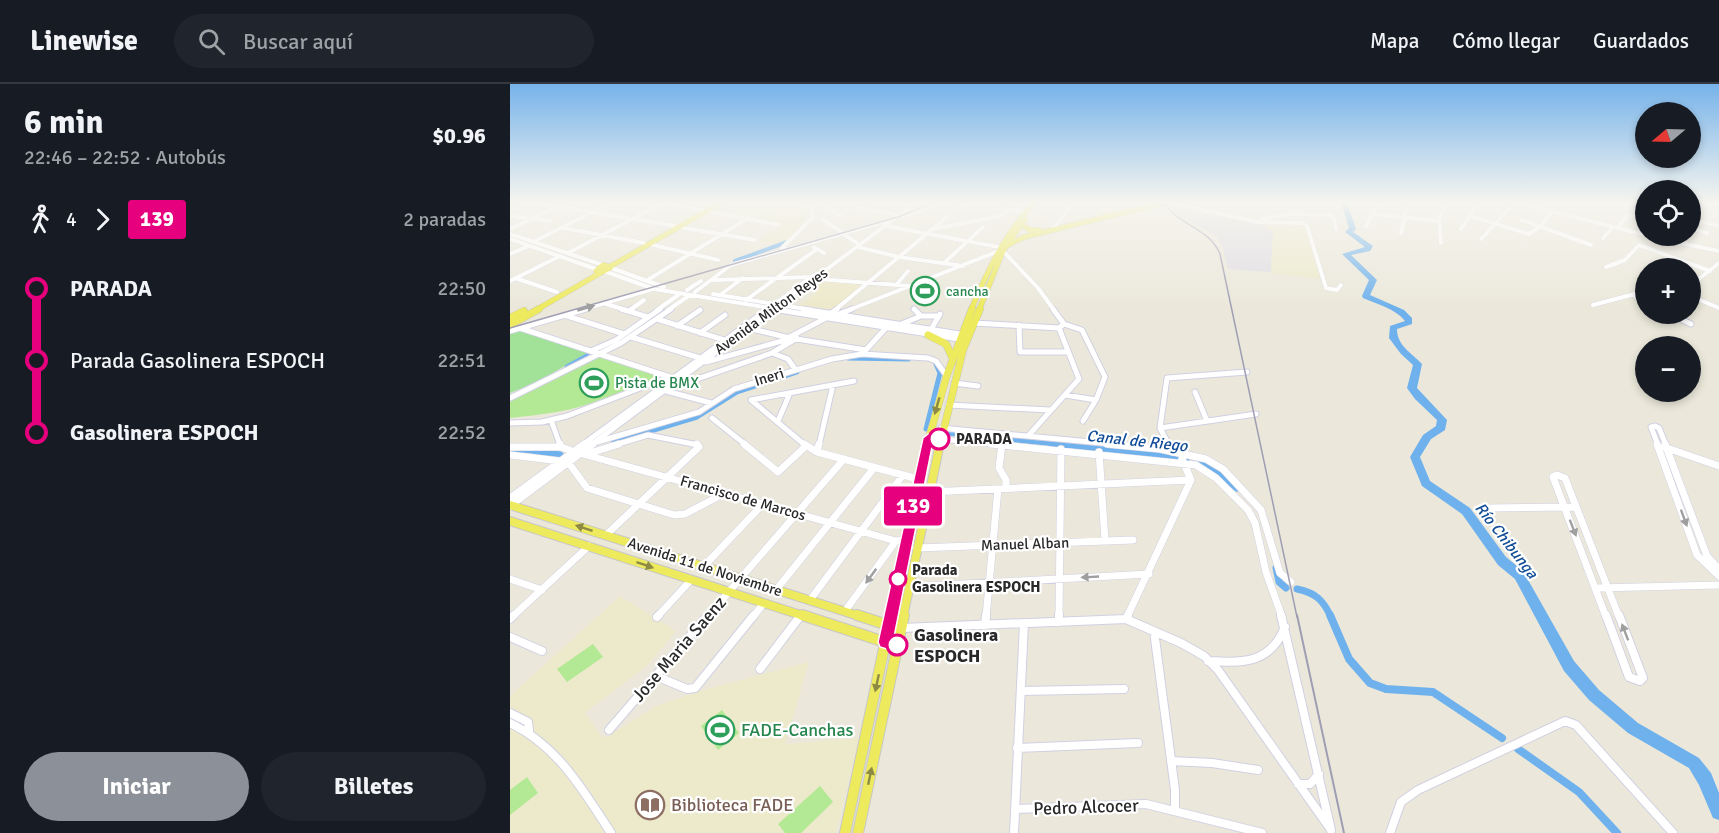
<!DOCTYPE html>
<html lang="es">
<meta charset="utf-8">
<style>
:root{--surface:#171b24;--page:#20242c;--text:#f1f3f6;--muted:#9ea1a6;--line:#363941;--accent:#8c9099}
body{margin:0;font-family:Signika,sans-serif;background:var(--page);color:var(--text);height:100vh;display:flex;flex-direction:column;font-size:22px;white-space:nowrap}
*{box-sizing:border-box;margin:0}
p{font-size:20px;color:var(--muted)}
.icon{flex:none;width:33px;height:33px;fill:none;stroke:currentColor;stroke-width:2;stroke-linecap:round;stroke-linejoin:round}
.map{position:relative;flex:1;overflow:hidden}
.details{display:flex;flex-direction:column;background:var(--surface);width:510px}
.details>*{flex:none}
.badge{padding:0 12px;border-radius:4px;font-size:21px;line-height:39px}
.needle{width:39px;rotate:251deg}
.tools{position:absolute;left:1125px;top:18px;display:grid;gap:12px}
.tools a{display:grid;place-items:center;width:66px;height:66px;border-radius:50%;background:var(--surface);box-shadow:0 3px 9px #0003;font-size:30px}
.map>.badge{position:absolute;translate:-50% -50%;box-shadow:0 0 0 3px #fff}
.legs{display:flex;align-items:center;gap:9px;height:66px;padding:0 24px;font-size:20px}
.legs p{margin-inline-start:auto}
.head{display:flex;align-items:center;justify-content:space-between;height:102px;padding:0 24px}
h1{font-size:33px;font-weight:700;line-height:45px}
.primary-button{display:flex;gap:12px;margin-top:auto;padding:12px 24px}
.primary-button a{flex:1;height:69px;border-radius:36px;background:var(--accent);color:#fff;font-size:24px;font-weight:700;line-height:69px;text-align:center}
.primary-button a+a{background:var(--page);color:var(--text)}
ul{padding:0 24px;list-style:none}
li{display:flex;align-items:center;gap:21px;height:72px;font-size:22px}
li i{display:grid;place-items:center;width:9px;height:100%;margin:0 8px;background:currentColor}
li i::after{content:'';width:15px;height:15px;margin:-8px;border:4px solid;border-radius:50%;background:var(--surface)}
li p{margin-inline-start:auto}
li:first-child i{background:linear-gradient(#0000 50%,currentColor 0)}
li:last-child i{background:linear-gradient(currentColor 50%,#0000 0)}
header{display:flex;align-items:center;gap:36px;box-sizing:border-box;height:84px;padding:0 30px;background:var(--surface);border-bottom:2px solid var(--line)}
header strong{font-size:28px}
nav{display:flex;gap:33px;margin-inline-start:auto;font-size:21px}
.search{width:420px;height:54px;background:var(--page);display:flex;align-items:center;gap:15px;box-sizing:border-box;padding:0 21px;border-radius:33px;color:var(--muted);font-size:22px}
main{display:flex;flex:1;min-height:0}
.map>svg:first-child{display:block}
.industrial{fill:#e0dce4}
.education{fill:#ede9cb}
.green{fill:#a2e198}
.pitch{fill:#b3e894}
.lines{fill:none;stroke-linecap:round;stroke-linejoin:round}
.canal-far3{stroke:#6fb1ec;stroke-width:4}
.canal-far2{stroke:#6fb1ec;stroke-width:5}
.canal-far1{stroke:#6fb1ec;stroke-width:7}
.canal{stroke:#6fb1ec;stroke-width:8}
.river{fill:#6fb1ec;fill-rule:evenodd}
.minor-far3-casing{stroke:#d1d0e2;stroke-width:4.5}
.minor-far2-casing{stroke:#d1d0e2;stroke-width:7}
.minor-far1-casing{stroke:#d1d0e2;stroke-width:8}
.minor-casing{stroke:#d1d0e2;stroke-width:10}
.major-far3-casing{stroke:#c7c7c7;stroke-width:6}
.major-far2-casing{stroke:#c7c7c7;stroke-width:8}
.major-far1-casing{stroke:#c7c7c7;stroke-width:10}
.major-casing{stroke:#c7c7c7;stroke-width:12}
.minor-far3{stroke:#fff;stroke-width:4}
.minor-far2{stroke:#fff;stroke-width:5}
.minor-far1{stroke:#fff;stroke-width:7}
.minor{stroke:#fff;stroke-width:8}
.major-far3{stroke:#eeea5e;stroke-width:5}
.major-far2{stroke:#eeea5e;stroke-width:7}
.major-far1{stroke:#eeea5e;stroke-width:8}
.major{stroke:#eeea5e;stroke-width:10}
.rail-far1{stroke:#9f9eb3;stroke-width:1.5}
.rail{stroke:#9f9eb3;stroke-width:2}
.oneway{fill:#9f9f9f}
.oneway2{fill:#8c8a44}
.line-1{fill:#e6007e;stroke:#fff;stroke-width:1.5}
.stop-1-dot{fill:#fff;stroke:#e6007e;stroke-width:3}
.labels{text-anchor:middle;stroke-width:4.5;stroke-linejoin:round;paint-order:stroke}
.far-leisure-label{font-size:14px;fill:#27864d;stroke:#fff;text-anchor:start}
.street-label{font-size:15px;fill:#292929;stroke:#fff}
.leisure-label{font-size:15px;fill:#27864d;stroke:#fff;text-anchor:start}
.stop-label{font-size:15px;font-weight:bold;fill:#292929;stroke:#fff;text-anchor:start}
.water-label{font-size:16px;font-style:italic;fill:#104c97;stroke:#fff}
.near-stop-label{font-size:18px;font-weight:bold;fill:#292929;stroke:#fff;text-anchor:start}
.near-street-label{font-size:18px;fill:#292929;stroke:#fff}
.near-leisure-label{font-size:18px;fill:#27864d;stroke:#fff;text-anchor:start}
.near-education-label{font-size:18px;fill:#785e54;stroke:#fff;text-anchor:start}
</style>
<header>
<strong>Linewise</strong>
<div class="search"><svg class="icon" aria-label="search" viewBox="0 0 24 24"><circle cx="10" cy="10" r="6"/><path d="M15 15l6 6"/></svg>Buscar aquí</div>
<nav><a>Mapa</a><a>Cómo llegar</a><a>Guardados</a></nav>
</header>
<main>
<section class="details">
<div class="head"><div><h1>6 min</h1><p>22:46 – 22:52 · Autobús</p></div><b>$0.96</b></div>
<div class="legs"><svg class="icon" aria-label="walk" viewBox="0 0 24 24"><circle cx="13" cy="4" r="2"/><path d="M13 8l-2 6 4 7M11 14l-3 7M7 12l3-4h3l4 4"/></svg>4<svg class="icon" aria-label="forward" viewBox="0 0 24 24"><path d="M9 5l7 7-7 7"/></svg><b class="badge" style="background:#e6007e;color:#fff">139</b><p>2 paradas</p></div>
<ul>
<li><i style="color:#e6007e"></i><b>PARADA</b><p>22:50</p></li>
<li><i style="color:#e6007e"></i><span>Parada Gasolinera ESPOCH</span><p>22:51</p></li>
<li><i style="color:#e6007e"></i><b>Gasolinera ESPOCH</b><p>22:52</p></li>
</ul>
<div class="primary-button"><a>Iniciar</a><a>Billetes</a></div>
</section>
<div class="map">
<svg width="1209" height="749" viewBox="0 0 1209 749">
<rect width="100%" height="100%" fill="#ebe8db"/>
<path class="industrial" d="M666 124 751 140 763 147 761 188 718 185 713 164 707 153 663 127Z"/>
<path class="education" d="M221 118H249L256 125 243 133 203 126Z
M274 118 297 126 295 137 272 160 249 158 274 140 247 134Z
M751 140H785L795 144 811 195 761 189 763 148Z
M308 196 355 200 321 228 289 222 307 208 296 205Z
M110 512 166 547 139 580 75 629 92 653H97L146 622 193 606 299 578 275 660 349 654 326 749H0V612Z"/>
<path class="green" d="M9 246 77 269 29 297 0 309V248Z"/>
<path class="pitch" d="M87 271 152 293C128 300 106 311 82 319 56 328 28 331 0 334V314Z
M83 560 93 573 57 598 47 585Z
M212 626 229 649 208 666 191 642Z
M17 693 28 709 0 731V706Z
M310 702 323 718 291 749H275L268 740Z"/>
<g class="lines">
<path class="canal-far3" d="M225 177 277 158"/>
<path class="canal-far2" d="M338 274 399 275
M57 283 77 272
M416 345 430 289 426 280
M437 349 556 361
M104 358 187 333 227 308 287 288"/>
<path class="canal-far1" d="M542 360 677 374
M0 366H21L50 371
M687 376 698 380 727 404
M766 484 769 498 776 504
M787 505C806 509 813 516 821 533"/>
<path class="canal" d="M820 531 839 575 860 599 876 605 923 608 992 654
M1008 665 1069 708 1107 749"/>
<path class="river" d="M831 118H837L846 145 843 148 863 162 860 167 841 171 867 196 860 211 894 226 902 234V240L887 245C887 262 902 269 912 280L907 304 937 336 935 346 921 355 910 373 920 397 960 424 996 473 1013 487 1064 577 1089 606 1128 639 1189 674 1201 689 1209 709V736L1203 734 1189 701 1179 684 1118 649 1079 616 1054 587 1005 495 988 481 952 430 912 402 900 373 913 351 926 342 927 336 905 315 897 304 903 281 891 270 879 254 880 242 895 237C886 225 867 220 853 214L852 212 859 196 832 170 855 163 835 148 839 144Z"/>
<g class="minor-far3-casing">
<path id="minor-far3" d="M20 118 165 142
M149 118 269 141
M309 118 331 132
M388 118 399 120
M656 118 748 138 792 139 797 142 816 204 827 206 831 201
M1004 118 1136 151
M348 124 385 130
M449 124 456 118
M491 125 515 127
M504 127 511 118
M862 130 929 137
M0 132 40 137
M960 132 1019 150 1030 143 1041 128
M391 133 433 118
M312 135 330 147
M751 135 782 130 821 131 824 134 826 145
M1180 135 1209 142
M1012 136 1081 161
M376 142 494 164
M856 142 869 118
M169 143 245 156
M53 144 134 159
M543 144 560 124
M1108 144 1117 131 1135 136
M1180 144 1197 149
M0 145 57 118
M423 145 486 133 502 126
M951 145 969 118
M891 149 898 118
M0 150 93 181
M333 150 347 159
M1137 152 1209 167
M1093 154 1103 143
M0 155 86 185
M971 155 1005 119
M25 157 102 118
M931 159 929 133 939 118
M139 160 208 176
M304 163 314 169
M348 163 389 173 453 182
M272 164 303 133 302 125 284 118
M493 167 528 204 544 226
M58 169 153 119
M0 170 19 162
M434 179 473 143
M1096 183 1115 176 1129 161 1200 187
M101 184 154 203
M94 187 144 205 272 226
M5 194 47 208
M307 195 401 202
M203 196 301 193
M0 197 50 172
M136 197 238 134
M387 200 398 187
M1180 202 1209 179
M177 206 191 197
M185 208 221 181 381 136
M203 210 302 226
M210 211 233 194
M1123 211 1136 217
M1180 212 1209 224
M236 216 307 165
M96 220 116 226
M1083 221 1136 207
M71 226 143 205
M120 226 134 216
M147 226 171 209
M158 226 180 211
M256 226 304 191
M262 226 407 118
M325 226 437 133
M339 226 486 168"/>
</g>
<g class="minor-far2-casing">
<path id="minor-far2" d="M111 225 138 233
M263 225 455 256
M293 225 456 251
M404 225 411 232H428
M543 225 554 240
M119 227 122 225
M320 230 327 225
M1160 230 1181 240
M54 231 114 250
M326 231 342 225
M147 235 214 256
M464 239 549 244 554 240 572 246 595 293 586 316 573 337
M389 241 411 232
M509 241 510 268H558
M167 242 190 226
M10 244 160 293
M238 244 280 254 356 266
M0 247 76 225
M420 247 430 230
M190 249 215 231
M121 253 190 274
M81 267 106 256 150 225
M354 268 375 245
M262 269 278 275 285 285
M196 278 272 257 316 234
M444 299 468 302
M161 304 262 269 287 254
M156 307 201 319
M685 308 697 337
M555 311 586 316
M0 314 111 259 161 225
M241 316 295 361
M241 316 344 297
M438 321 540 326
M202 334 236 361
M41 336 50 361
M268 337 280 309
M0 339 32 338 57 332 159 293
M431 344 613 361
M650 344 746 330
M518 352 569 295 549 244
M418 354 497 361
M87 358 189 328 224 305 322 275 352 270 418 274 426 277 436 291
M72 361 258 225
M81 361 264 225
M105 361 138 351 188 361
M309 361 323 301
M492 361V359
M659 361 650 344 657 294 737 288
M1148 361 1141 343 1145 342 1149 344 1156 361"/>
</g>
<g class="minor-far1-casing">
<path id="minor-far1" d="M50 360 51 363 62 367 386 457 395 456
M234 360 268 388 296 362
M294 360 307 368 408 395
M481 360 686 381 706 394 738 426 745 439 756 488 772 533
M492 360 489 384 496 396V404
M597 360 650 365 696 375 713 385 751 426 770 489 781 498
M658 360 661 366
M1147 360 1187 471 1209 492
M1155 360 1197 472 1209 485
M0 363H51
M1154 363 1209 382
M307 368 309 360
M589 368 595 456
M77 370 109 360
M0 371 58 378 77 404 164 431 175 430 215 409
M418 408 681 396
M0 414 74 360
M0 422 83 360
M979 424 1066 423
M96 451 189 363 187 360
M407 464 623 456
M193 483 253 420
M0 495 32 506
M399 503 639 490
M1087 504 1209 501
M266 506 364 384
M300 516 393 391
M335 527 386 457
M2 533 79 462
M147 533 181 496
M197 533 334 375
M243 533 253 520
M290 533 291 531
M476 533 488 405
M549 533 551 365
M617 533 681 396 672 375
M1096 533 1043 393 1047 391 1055 394 1109 533"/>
</g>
<g class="minor-casing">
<path id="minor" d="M771 531 821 746
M1096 531 1119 593 1130 597 1133 594 1109 531
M147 533 149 531
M0 535 4 531
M616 535 618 531
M549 538V531
M475 541 476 531
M391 544 616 535 671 559 694 572 708 586 819 743
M644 547 665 706V727
M0 553 32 567
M698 577C733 579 760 580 775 543
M250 585 291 531
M146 592 177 605 185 604 244 531
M511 607 614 605
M0 629 18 638 19 646
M0 639C48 662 73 706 101 749
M99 646 198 531
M507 664 628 659
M661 677 702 679 748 686
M788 700H800L809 690
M505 725 636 720 752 749
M504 749 514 539
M880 749 891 718 908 706 1055 637 1066 641 1163 749"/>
</g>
<g class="major-far3-casing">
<path id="major-far3" d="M0 121 7 118
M511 140 520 146H529
M498 161 514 153 657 118
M93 181 101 183 94 187H86Z
M101 182 212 118
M26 226 92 188
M461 226C478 186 495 149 525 118
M469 226 493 167 515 135"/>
</g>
<g class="major-far2-casing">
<path id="major-far2" d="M0 234 14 227
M0 241 29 225
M418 251 436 260 442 273
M417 361 437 291 462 225
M430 361 453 266 470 225"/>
</g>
<g class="major-far1-casing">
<path id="major-far1" d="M0 421 352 533
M0 437 297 533
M381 533 418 360
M393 533 430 360"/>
</g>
<g class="major-casing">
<path id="major" d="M292 531 378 559
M347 531 390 545
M335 749 381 531
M348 749 394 531"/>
</g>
<use href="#minor-far3" class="minor-far3"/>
<use href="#minor-far2" class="minor-far2"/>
<use href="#minor-far1" class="minor-far1"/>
<use href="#minor" class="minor"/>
<use href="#major-far3" class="major-far3"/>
<use href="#major-far2" class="major-far2"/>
<use href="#major-far1" class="major-far1"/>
<use href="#major" class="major"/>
<path class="rail-far1" d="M654 118C668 142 699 143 710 170L787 533
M0 244 388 133 427 118"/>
<path class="rail" d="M787 531 834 749"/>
</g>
<defs><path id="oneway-solid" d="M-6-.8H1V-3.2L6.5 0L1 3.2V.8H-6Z" transform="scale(1.5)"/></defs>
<g class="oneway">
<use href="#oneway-solid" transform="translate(76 224) rotate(-16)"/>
<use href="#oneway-solid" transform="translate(1174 434) rotate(70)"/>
<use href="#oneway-solid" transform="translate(1063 444) rotate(69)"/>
<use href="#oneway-solid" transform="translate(361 492) rotate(126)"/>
<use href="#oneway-solid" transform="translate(580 493) rotate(177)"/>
<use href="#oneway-solid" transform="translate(1115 548) rotate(-111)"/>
</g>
<g class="oneway2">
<use href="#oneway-solid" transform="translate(427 322) rotate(106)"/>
<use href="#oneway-solid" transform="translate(74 444) rotate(-162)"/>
<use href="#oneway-solid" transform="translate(135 481) rotate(19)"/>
<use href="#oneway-solid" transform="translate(367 599) rotate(102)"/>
<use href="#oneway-solid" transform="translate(360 692) rotate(-78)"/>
</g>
<linearGradient id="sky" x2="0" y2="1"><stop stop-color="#77b3ea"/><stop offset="0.53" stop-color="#f6f5ef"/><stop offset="1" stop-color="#f6f5ef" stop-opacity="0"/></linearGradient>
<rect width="1209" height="223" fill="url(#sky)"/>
<path class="line-1" d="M418 350 433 352 435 355 433 357 423 358 384 553 392 556 394 561 392 566 387 568 370 563 368 558 413 354Z"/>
<defs>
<g id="stadium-ring" transform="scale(1.5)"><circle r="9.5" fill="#fff" stroke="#2e9e5b" stroke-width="1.5"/><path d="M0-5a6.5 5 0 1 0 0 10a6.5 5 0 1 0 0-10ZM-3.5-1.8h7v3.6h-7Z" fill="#2e9e5b"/></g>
<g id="library-ring" transform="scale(1.5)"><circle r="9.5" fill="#fff" stroke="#8d6e63" stroke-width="1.5"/><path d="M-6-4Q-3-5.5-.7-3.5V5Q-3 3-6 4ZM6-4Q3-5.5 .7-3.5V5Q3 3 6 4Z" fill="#8d6e63"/></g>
</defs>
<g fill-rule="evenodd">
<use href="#stadium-ring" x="415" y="207"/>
<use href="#stadium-ring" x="84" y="299"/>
<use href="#stadium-ring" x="210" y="646"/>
<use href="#library-ring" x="140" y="721"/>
</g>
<g class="stop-1-dot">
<circle cx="429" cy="355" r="10"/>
<circle cx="388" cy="495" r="8"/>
<circle cx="387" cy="561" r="10"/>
</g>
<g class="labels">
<g class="far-leisure-label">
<text x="436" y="212">cancha</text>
</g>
<g class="street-label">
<text transform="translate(261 227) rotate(-36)" y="5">Avenida Milton Reyes</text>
<text transform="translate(259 293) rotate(-17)" y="5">Ineri</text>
<text transform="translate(233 414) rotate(16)" y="5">Francisco de Marcos</text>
<text transform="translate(515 460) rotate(-2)" y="5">Manuel Alban</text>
<text transform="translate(195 483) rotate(18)" y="5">Avenida 11 de Noviembre</text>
</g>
<g class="leisure-label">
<text x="105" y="304">Pista de BMX</text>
</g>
<g class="stop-label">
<text x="446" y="360">PARADA</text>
<text x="402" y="491">Parada<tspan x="402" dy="17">Gasolinera ESPOCH</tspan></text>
</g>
<g class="water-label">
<text transform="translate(627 356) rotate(6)" y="6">Canal de Riego</text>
<text transform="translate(997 456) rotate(52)" y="6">Río Chibunga</text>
</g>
<g class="near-stop-label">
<text x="404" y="557">Gasolinera<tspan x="404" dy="21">ESPOCH</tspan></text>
</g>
<g class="near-street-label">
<text transform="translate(169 565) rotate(-49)" y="6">Jose Maria Saenz</text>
<text transform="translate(576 723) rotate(-2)" y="6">Pedro Alcocer</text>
</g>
<g class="near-leisure-label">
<text x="231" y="652">FADE-Canchas</text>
</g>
<g class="near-education-label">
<text x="161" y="727">Biblioteca FADE</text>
</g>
</g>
</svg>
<div class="tools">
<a><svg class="needle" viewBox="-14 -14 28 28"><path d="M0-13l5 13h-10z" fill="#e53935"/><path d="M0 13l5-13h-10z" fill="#9ea1a6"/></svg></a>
<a><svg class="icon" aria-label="locate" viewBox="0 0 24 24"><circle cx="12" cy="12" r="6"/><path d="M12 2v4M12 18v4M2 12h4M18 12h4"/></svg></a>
<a>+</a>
<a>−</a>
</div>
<b class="badge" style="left:403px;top:422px;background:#e6007e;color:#fff">139</b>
</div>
</main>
